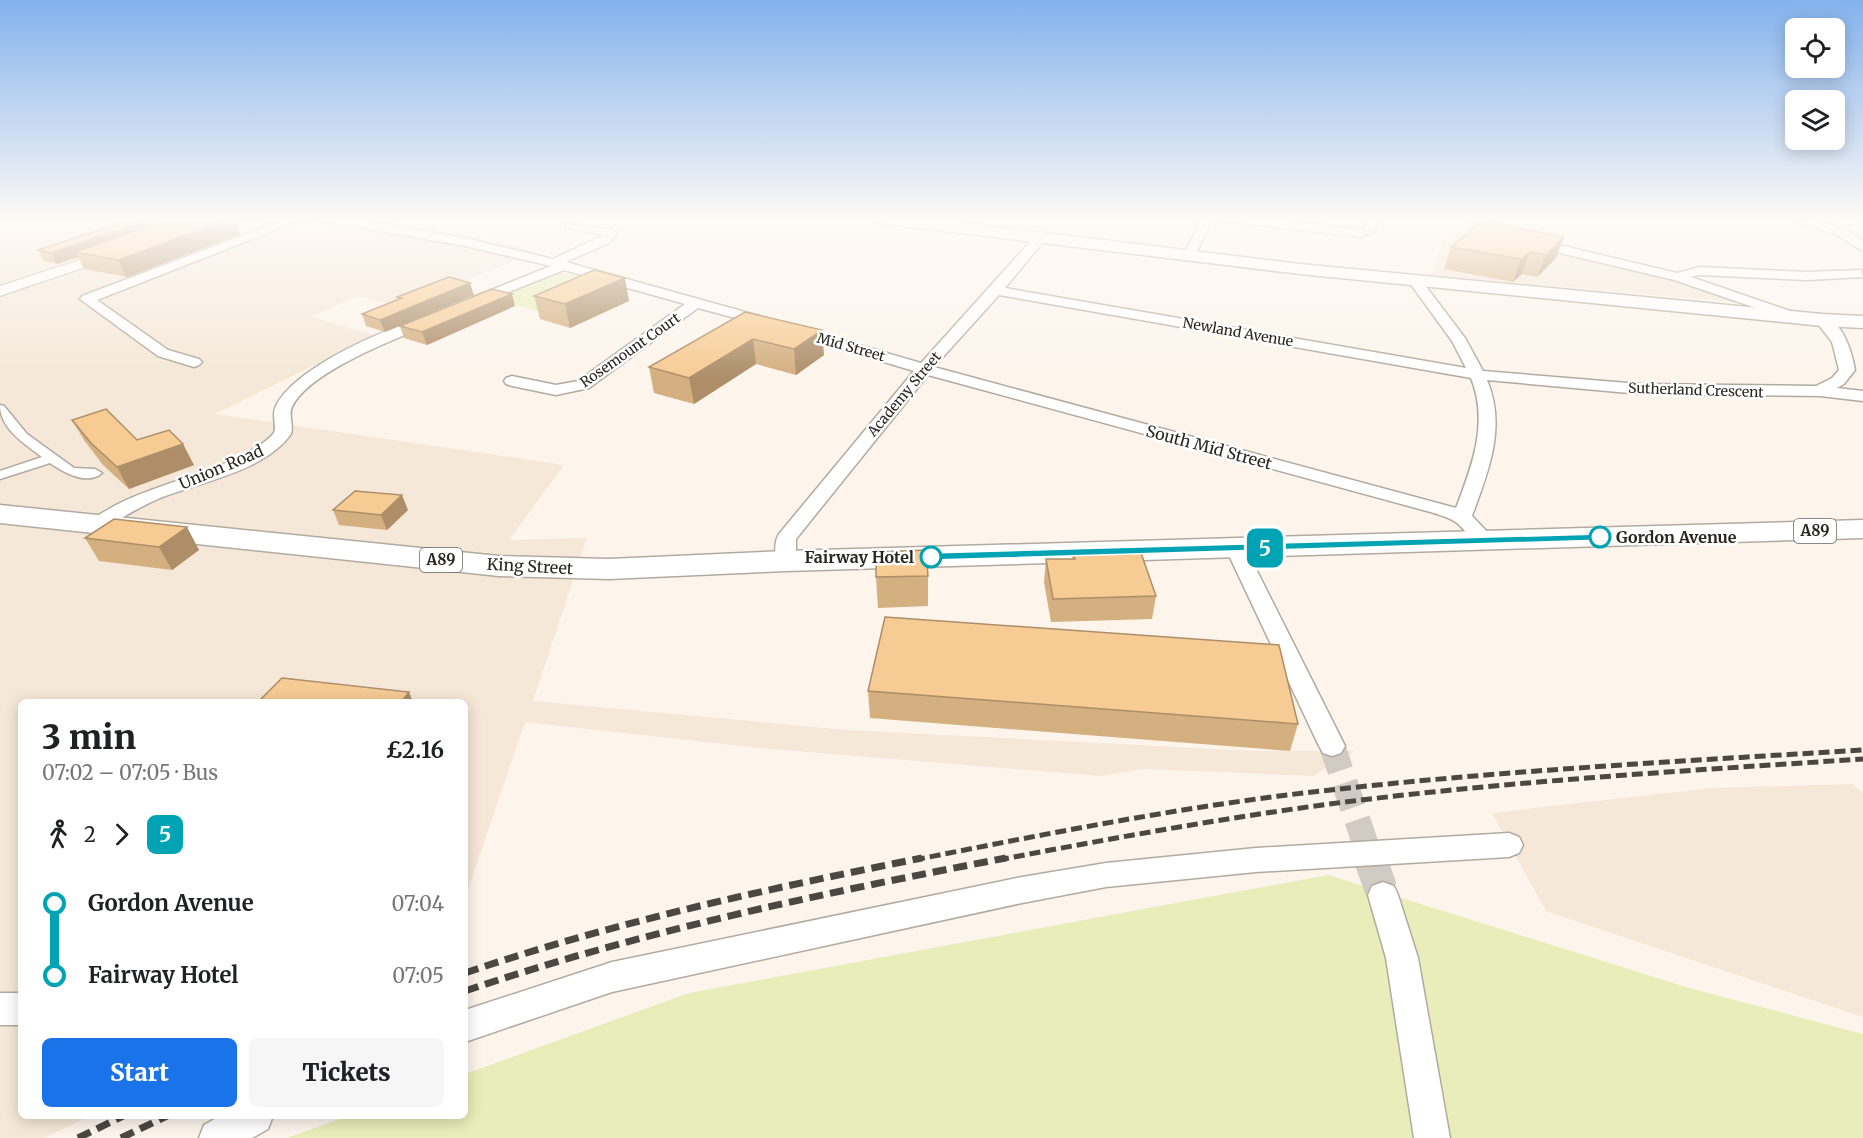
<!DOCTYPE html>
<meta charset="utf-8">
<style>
:root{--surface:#fff;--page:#f6f6f6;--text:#202124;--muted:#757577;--accent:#1a73e8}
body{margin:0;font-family:Merriweather,serif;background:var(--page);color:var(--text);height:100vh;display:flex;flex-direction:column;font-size:22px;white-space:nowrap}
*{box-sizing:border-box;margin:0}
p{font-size:20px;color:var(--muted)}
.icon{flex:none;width:33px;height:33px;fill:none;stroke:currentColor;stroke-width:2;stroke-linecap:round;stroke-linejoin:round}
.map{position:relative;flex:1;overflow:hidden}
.side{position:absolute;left:18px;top:699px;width:450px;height:420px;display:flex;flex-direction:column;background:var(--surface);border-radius:9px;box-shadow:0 3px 15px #0003}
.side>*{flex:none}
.badge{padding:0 12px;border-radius:9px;font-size:21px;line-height:39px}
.buttons{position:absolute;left:1785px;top:18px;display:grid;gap:12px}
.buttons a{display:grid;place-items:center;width:60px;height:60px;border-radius:9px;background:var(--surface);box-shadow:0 3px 15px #0003;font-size:30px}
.map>.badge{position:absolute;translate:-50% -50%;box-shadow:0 0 0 3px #fff}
.legs{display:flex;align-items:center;gap:9px;height:66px;padding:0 24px;font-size:20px}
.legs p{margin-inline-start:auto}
.overview{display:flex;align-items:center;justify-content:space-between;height:102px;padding:0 24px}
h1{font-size:33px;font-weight:800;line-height:45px}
.action{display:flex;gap:12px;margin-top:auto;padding:12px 24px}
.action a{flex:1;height:69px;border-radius:9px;background:var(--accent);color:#fff;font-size:24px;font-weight:800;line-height:69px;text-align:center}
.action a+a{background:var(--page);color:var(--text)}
ul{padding:0 24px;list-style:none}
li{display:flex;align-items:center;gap:21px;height:72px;font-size:22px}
li i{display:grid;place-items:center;width:9px;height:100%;margin:0 8px;background:currentColor}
li i::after{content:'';width:15px;height:15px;margin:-8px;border:4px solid;border-radius:50%;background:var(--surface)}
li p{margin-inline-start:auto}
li:first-child i{background:linear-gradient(#0000 50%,currentColor 0)}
li:last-child i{background:linear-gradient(currentColor 50%,#0000 0)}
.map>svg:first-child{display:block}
.built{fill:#f5e8d8}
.green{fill:#e9edb9}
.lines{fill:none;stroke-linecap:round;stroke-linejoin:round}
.minor-tunnel-far1{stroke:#d2cbc4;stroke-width:26;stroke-dasharray:26 13;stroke-linecap:butt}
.minor-tunnel{stroke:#d2cbc4;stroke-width:33;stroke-dasharray:33 16;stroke-linecap:butt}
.pedestrian-casing{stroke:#b2aaa1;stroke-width:3}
.minor-casing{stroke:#b2aaa1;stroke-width:3}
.tertiary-casing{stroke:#b2aaa1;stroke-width:2}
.secondary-casing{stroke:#b2aaa1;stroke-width:3}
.primary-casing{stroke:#b2aaa1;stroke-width:3}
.pedestrian{fill:#fff;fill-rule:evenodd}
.minor{fill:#fff;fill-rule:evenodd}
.tertiary{fill:#fff;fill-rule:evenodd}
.secondary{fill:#fff;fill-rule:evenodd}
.primary{fill:#fff;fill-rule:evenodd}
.rail-far1{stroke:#4b4743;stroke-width:5;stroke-dasharray:11 5;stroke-linecap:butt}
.rail{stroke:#4b4743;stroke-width:7;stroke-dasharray:14 7;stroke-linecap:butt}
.wall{fill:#d4af7f}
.shaded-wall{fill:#ad8e68}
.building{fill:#f7cb94;stroke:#ad8e68;stroke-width:1.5}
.line-1{fill:#00a3b4;stroke:#fff;stroke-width:1.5}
.stop-1-dot{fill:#fff;stroke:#00a3b4;stroke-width:3}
.labels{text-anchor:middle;stroke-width:5;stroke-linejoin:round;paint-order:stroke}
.far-street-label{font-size:14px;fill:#282522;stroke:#fff}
.shield{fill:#fff;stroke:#686664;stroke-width:1.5}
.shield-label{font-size:15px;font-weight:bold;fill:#282522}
.street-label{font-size:16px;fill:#282522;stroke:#fff}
.stop-label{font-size:16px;font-weight:bold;fill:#282522;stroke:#fff;text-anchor:start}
</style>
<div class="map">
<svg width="1863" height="1138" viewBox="0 0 1863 1138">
<rect width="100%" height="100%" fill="#fdf5ec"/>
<path class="built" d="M0 218H367L468 233 537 252 399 306 358 296 310 317 376 335 215 414 564 465 509 540 587 538 533 701 847 730 1254 751H1355L1313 776 1142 769 1101 776 760 748 525 722 465 898V702H21V1116H90L44 1138H0Z
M1459 229 1721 292 1744 303 1431 275 1447 230Z
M1853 784 1863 793V1017L1546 911 1492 813 1712 788Z"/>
<path class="green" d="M559 272 607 285 543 313 494 299Z
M1328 875 1689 988 1863 1034V1138H287L348 1116H465V1074L689 993Z"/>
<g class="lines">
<path class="minor-tunnel-far1" d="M1332 746 1371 860"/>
<path class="minor-tunnel" d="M1370 858 1383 895"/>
<g class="pedestrian-casing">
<path id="pedestrian" d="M0 405 4 406 27 434 74 468 95 469 102 473C87 486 63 472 50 463L0 479V471L42 457C25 444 0 429 0 405Z"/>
</g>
<g class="minor-casing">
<path id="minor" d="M289 218H306L97 300 168 350 199 359 202 362 199 365 194 367 158 356 80 299 82 296Z
M318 218H346L465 238 553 259 604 235 566 228V224L611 229 617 233 611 242 566 262 770 319 772 322 765 326 698 308 589 388 556 395 512 386 506 384 504 381 506 378 512 376 556 385 578 381 685 304 564 270 476 305 469 301 471 298 551 266 465 246 323 221Z
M949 218H961L951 229H943L941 227Z
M1202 218H1213L1193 259H1185L1183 256Z
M1214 218H1256L1359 229 1365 228 1366 218H1378L1374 232 1360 237 1219 221Z
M1464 218H1480L1526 237 1677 273 1700 267 1807 272 1861 270 1863 277 1807 280 1700 275 1691 277 1793 312 1795 315 1788 319 1674 280 1518 243Z
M1787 218C1813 218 1841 224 1863 241V251L1835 234Z
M1041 233 1047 237 1005 288 1466 368 1452 341 1407 279 1413 275 1418 276 1465 338 1483 371 1640 384 1816 386 1832 378 1839 370 1832 342 1815 320 1822 316C1843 321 1852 352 1855 370L1844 384 1837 388 1863 391V401L1820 396 1640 394 1487 380C1507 427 1488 472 1472 516L1496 541 1493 545C1476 550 1469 533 1457 523 1451 518 1442 516 1434 513L928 375 796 539V561L793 565 786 567 779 565C774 558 774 541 779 534L914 371 790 334 788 331 790 328H800L921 363 1037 234ZM999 295 1471 378C1489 423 1472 466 1456 508L934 367Z
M427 317 434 321 432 324C397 338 308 372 292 407 288 415 294 425 291 434 265 471 200 482 160 498 140 507 122 517 104 529H90L87 525C92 518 102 513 109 509 152 483 245 467 274 433 277 424 271 415 276 406 294 368 387 327 427 317Z
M1236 543 1243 545 1246 549 1345 746 1341 753 1332 756 1323 753 1319 746 1226 549 1229 545Z
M1509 833 1519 837 1523 845 1519 853 1509 857 1256 872 1106 887 1022 903 612 992 465 1042V1010L612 962 1022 877 1106 863 1256 848Z
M1383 882 1394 886 1398 895 1418 958 1450 1138H1414L1386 958 1368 895 1372 886Z
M0 993H21V1025H0Z
M220 1116H273L268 1129 252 1138H199L204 1125Z"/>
</g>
<g class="tertiary-casing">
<path id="tertiary" d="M113 249 118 250 120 253 118 256 0 296V286Z"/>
</g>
<g class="secondary-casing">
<path id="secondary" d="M870 218H923L1300 264 1822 314 1863 316V328L1822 326 1300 274 878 223Z"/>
</g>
<g class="primary-casing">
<path id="primary" d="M0 505 499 556 609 559 786 551 1863 520V538L786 571 609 579 499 576 0 523Z"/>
</g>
<use href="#pedestrian" class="pedestrian"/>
<use href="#minor" class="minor"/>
<use href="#tertiary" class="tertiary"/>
<use href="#secondary" class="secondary"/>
<use href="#primary" class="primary"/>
<path class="rail-far1" d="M914 860C1035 836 1156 812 1279 796 1473 772 1668 762 1863 750
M998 860C1119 837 1239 815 1361 800 1528 780 1695 770 1863 759"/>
<path class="rail" d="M465 973C614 922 767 889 922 858
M465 991C642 931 823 893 1006 858
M78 1138 123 1116
M121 1138 167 1116"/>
</g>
<path class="wall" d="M240 234 127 277 84 269 78 257 57 264 44 261 38 250Z
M1564 237 1556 258 1537 277 1522 274 1513 282 1444 269 1451 247Z
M474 295 385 332 366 326 362 314 398 300 397 297Z
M534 296 629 301 570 328 540 319Z
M515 306 427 345 404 338 400 326Z
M745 312 824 355 796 375 756 364 694 404 654 393 649 367Z
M72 420 137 440 194 465 129 489 103 465 84 440Z
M333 510H408L387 530 339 525Z
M85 538 199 550 172 570 99 561Z
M1073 551 1156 596 1152 619 1051 622 1044 582 1046 559H1072Z
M928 576V606L878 608 876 577Z
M868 691 1298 724 1290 751 870 718Z"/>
<path class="shaded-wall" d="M155 218H176L75 252 78 257 57 264 51 253Z
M233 218 240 234 127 277 118 260Z
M1564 237 1556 258 1537 277 1546 255Z
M1530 252 1522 274 1513 282 1521 259Z
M625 278 629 301 570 328 565 304Z
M470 283 474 295 385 332 380 320Z
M512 294 515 306 427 345 422 332Z
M822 330 824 355 796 375 794 349Z
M753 339 756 364 694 404 689 378Z
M183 444 194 465 129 489 117 467Z
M402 495 408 510 387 530 381 515Z
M187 527 199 550 172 570 159 547Z
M409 692 413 702H401Z"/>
<path class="building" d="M137 218H155L51 253 38 250Z
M174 218H233L118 260 75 252Z
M1483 221 1564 237 1546 255 1530 252 1521 259 1451 247Z
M594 270 625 278 565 304 534 296Z
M449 277 470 283 380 320 362 314 402 298 397 297Z
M492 289 512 294 422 332 400 326Z
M745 312 822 330 794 349 753 339 689 378 649 367Z
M106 409 137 440 169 430 183 444 117 467 91 443 72 420Z
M355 491 402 495 381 515 333 510Z
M114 519 187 527 159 547 85 538Z
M926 550 928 576 876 577V552Z
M1140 550 1156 596 1053 599 1046 559H1075L1073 551Z
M885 617 1279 645 1298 724 868 691Z
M282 678 409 692 401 702H258Z"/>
<linearGradient id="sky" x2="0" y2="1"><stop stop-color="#83b2ed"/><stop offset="0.58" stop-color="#fefaf6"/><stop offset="1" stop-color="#fefaf6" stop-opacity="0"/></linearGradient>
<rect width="1863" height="378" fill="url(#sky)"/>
<path class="line-1" d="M1600 534 1606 537 1604 540 931 560 925 557 931 553Z"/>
<g class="stop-1-dot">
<circle cx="1600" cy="537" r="10"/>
<circle cx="931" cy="557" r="10"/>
</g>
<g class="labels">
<g class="far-street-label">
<text transform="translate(1238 332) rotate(10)" y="5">Newland Avenue</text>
<text transform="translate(851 347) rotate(16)" y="5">Mid Street</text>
<text transform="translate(630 350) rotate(-35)" y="5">Rosemount Court</text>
<text transform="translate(1696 390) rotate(2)" y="5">Sutherland Crescent</text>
<text transform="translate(904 394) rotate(-50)" y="5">Academy Street</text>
</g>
<g class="shield">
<rect x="1794" y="519" width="42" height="24" rx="4.5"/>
<rect x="420" y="548" width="42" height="24" rx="4.5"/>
</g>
<g class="shield-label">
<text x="1815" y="536">A89</text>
<text x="441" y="565">A89</text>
</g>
<g class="street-label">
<text transform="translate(1209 447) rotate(15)" y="6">South Mid Street</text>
<text transform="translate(221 467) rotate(-23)" y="6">Union Road</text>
<text transform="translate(530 566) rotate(3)" y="6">King Street</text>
</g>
<g class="stop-label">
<text x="1616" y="543">Gordon Avenue</text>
<text x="914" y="563" text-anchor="end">Fairway Hotel</text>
</g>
</g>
</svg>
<div class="buttons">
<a><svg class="icon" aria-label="locate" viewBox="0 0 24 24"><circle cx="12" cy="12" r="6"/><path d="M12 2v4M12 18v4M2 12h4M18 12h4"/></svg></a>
<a><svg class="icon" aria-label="layers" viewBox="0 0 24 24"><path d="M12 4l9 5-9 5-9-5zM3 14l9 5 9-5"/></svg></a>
</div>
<b class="badge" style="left:1265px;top:548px;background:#00a3b4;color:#fff">5</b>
<section class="side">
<div class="overview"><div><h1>3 min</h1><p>07:02 – 07:05 · Bus</p></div><b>£2.16</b></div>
<div class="legs"><svg class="icon" aria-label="walk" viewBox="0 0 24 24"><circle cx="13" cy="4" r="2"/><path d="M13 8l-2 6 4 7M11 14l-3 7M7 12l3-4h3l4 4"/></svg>2<svg class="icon" aria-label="forward" viewBox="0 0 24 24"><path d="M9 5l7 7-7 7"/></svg><b class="badge" style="background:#00a3b4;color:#fff">5</b></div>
<ul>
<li><i style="color:#00a3b4"></i><b>Gordon Avenue</b><p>07:04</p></li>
<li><i style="color:#00a3b4"></i><b>Fairway Hotel</b><p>07:05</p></li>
</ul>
<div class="action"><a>Start</a><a>Tickets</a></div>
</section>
</div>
